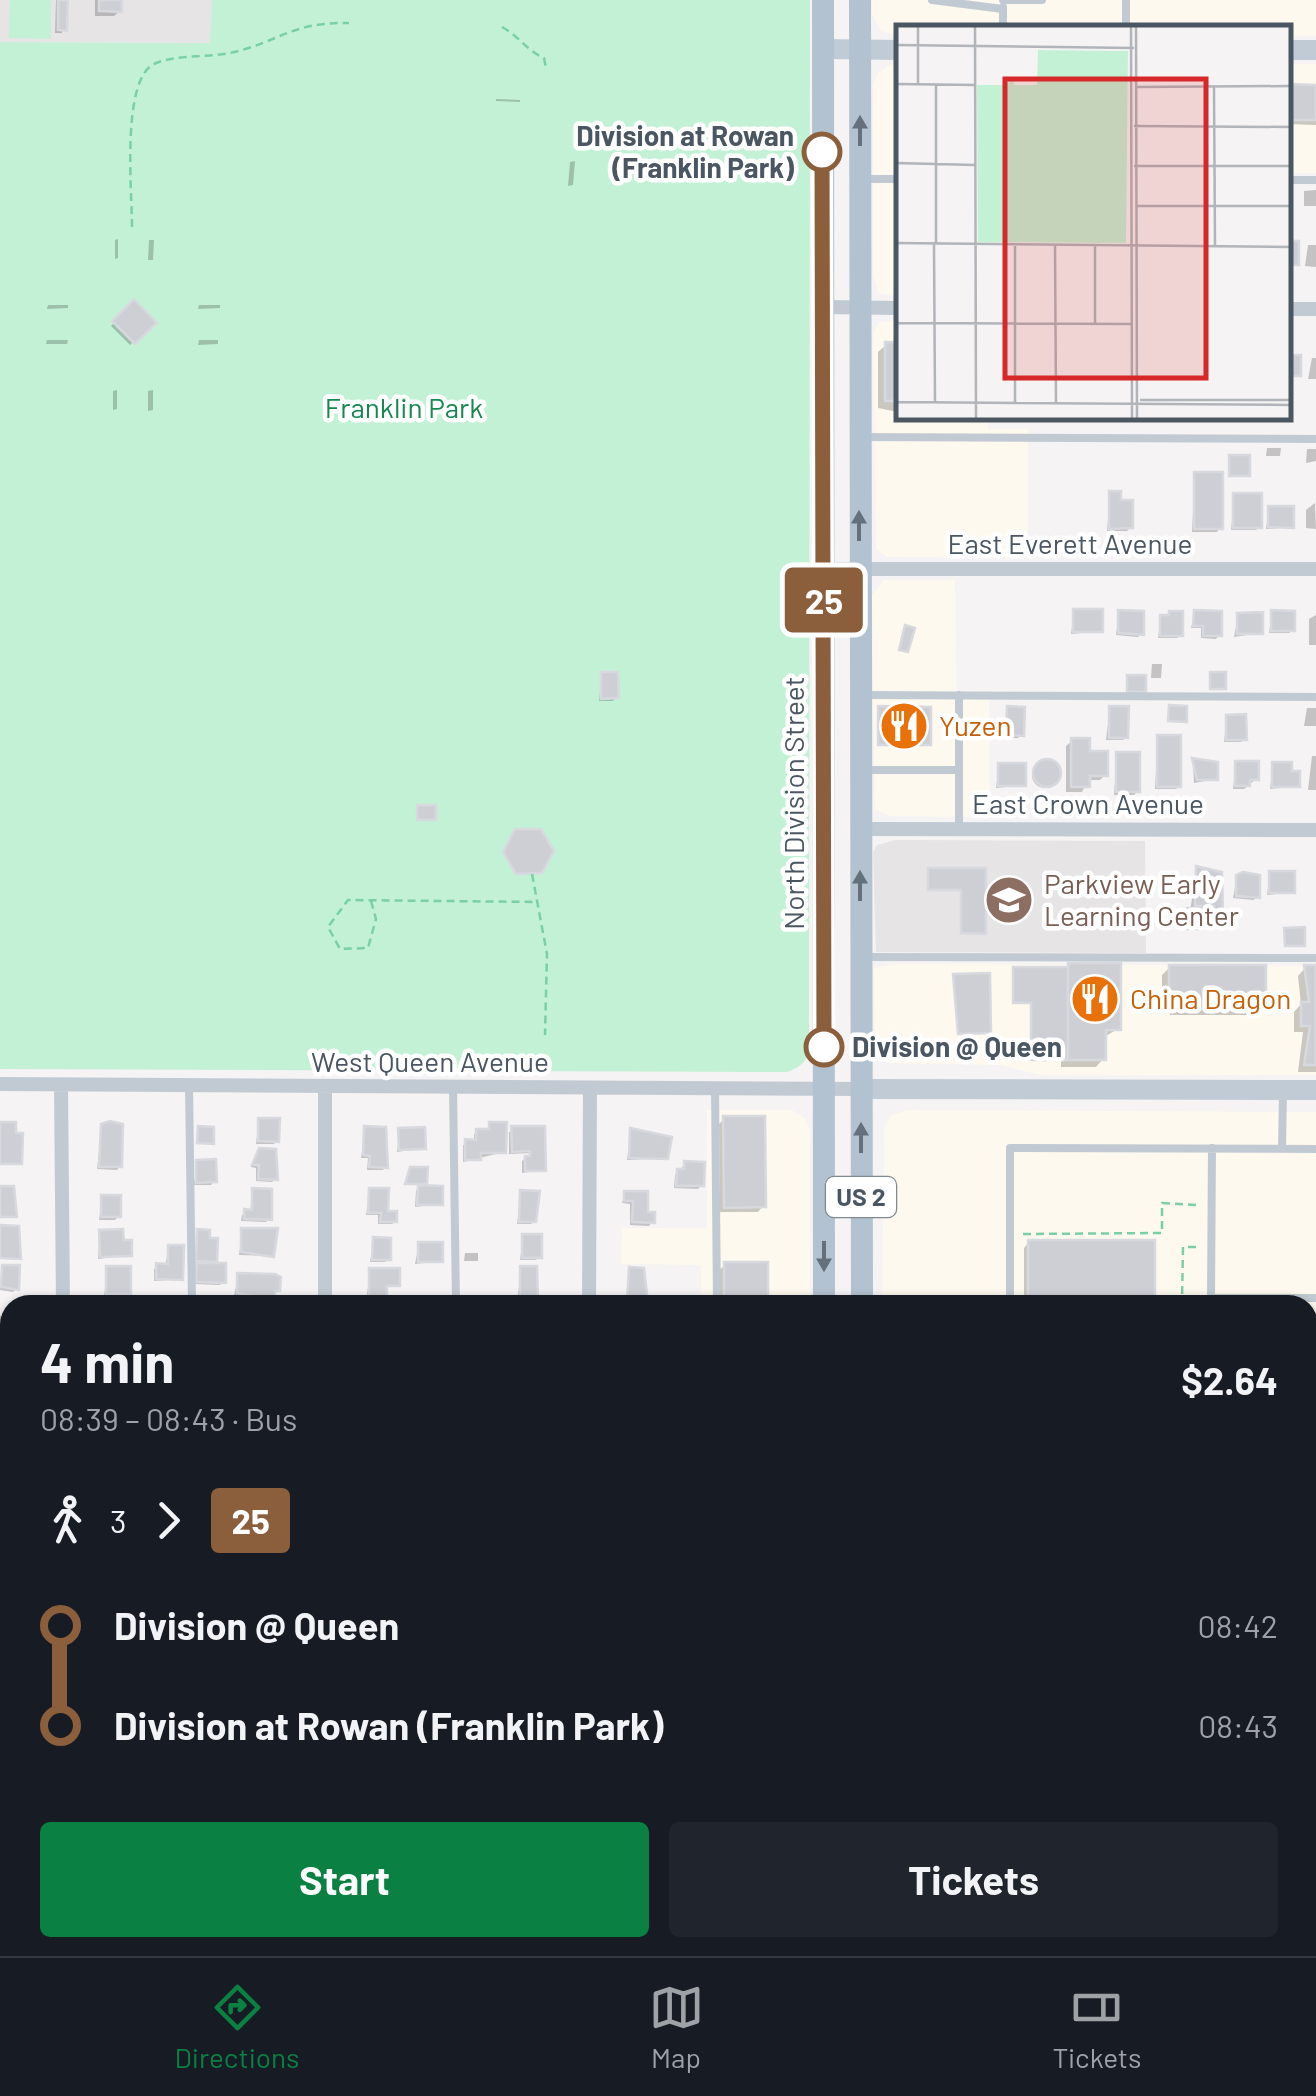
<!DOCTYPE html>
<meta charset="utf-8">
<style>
:root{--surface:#171b24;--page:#20242c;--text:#f1f3f6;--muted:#9ea1a6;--line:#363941;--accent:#0b8043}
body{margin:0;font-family:Barlow,sans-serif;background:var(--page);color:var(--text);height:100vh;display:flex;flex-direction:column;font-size:38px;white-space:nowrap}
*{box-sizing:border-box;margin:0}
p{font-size:32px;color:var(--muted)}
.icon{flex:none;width:55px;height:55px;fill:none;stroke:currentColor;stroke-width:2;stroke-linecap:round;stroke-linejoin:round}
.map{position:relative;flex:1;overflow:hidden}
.panel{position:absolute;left:0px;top:1295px;width:1318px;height:662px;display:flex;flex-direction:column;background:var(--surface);border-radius:30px 30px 0 0;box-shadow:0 2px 8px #0004}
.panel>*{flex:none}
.badge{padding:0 20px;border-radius:8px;font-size:35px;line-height:65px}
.map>.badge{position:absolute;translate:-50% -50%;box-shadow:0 0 0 5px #fff}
.legs{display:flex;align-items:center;gap:15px;height:110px;padding:0 40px;font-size:32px}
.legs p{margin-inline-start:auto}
.head{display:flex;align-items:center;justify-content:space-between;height:170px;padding:0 40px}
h1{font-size:55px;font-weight:700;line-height:75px}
.primary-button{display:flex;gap:20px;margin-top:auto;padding:20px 40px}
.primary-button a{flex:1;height:115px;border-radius:10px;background:var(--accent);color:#fff;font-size:40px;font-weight:700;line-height:115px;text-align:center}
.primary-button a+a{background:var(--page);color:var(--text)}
ul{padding:0 40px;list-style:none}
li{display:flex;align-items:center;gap:35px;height:100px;font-size:38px}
li i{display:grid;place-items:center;width:15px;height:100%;margin:0 12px;background:currentColor}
li i::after{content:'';width:25px;height:25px;margin:-12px;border:8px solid;border-radius:50%;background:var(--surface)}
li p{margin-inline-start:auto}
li:first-child i{background:linear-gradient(#0000 50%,currentColor 0)}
li:last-child i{background:linear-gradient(currentColor 50%,#0000 0)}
.tab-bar{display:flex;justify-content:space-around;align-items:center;height:140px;border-top:2px solid var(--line);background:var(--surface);font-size:28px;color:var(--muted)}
.tab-bar a{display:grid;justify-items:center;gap:5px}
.tab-bar .selected{color:var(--accent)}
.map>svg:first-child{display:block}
.commercial{fill:#fdf9ef}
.education{fill:#e6e4e5}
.green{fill:#c3f1d5}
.shadow{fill:#0003}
.building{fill:#cdcfd5;stroke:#d7d9de;stroke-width:2.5}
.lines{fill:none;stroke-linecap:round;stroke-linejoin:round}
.path{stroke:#7ad0a6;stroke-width:2.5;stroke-dasharray:8 5;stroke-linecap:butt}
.lane{stroke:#c1cad2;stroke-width:8}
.street{stroke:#c1cad2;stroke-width:14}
.secondary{stroke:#c1cbd6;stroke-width:20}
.primary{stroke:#b3c2d1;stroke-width:22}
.oneway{fill:#64717d}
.line-1-casing{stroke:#fff;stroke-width:22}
.line-1{stroke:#8b5e3c;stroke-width:15}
.stop-1-dot{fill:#fff;stroke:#8b5e3c;stroke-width:5}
.labels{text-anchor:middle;stroke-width:9;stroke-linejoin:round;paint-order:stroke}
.shield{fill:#fff;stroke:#808990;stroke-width:2.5}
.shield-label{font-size:25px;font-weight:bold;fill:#4a5661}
.stop-label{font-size:28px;font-weight:bold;fill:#4a5661;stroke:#fff;text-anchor:end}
.park-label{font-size:28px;fill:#17864f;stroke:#fff}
.street-label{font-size:28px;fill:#4a5661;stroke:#fff}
.food-label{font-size:28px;fill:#c56008;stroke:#fff;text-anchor:start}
.education-label{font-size:28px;fill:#785e54;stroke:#fff;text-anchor:start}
.inset-road{fill:none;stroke:#b1b4b9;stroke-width:2.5}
.view{fill:#d62828;fill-opacity:0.15;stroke:#d62828;stroke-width:5}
.inset-edge{fill:none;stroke:#4a5661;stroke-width:5}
</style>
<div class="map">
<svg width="1316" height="1956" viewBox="0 0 1316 1956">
<rect width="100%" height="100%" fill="#f5f3f3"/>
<path class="commercial" d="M872 0H1316V36H1289L1288 28H898V36L881 31 872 14Z
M891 64H898V297L879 293 873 276V86L878 73Z
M1289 64H1316V173H1289Z
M898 320V418H987L988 429H1028V558L887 557 876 549 873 334 879 322Z
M884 580H955L957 692H989L990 817 889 816 875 809 872 595Z
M896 964 1316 966V1075H1039L1000 1065 889 1063 875 1051 874 968Z
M707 1110H792L805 1119 810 1131V1305H701V1265L621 1264 622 1228H707Z
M906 1110 1316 1112V1956H883V1948H1308V1305H882L884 1128 890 1116Z
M450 1948H810V1956H450Z"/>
<path class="education" d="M0 0H212L211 43 0 42Z
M896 840 1145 841 1146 953 876 952 873 852 877 845Z"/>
<path class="green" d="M10 0H51V39L9 38Z
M212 0H810L809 1047C807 1062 801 1067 787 1072L0 1069V42L210 43Z"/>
<path class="shadow" d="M56 0H66L62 33H55Z
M95 0H120V11L114 16H95Z
M1288 87H1316V125L1288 124Z
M496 99 520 100V102L496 101Z
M575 161 573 185 568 186 570 162Z
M1316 190V206H1304V191Z
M118 239V258L115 259V240Z
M149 240H154L153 260H148Z
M1308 245H1316V267L1305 266Z
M134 303 153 322 130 345 111 326Z
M48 305H68V308L47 309Z
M199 305H220V308L198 309Z
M68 340 67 344H46L47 340Z
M199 340H218V344L198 345Z
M886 345H898V412L878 408V352Z
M1312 358H1316V379H1308Z
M117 390V409L113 410V391Z
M153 390V410L148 411V391Z
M1190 418H1209V420L1190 421Z
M1227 418H1244V420L1227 421Z
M1281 448 1280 456H1266L1267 448Z
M1307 449H1316V461L1306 463Z
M1195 474 1220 528 1217 532H1192Z
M1110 494 1119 503 1131 527 1127 531H1107Z
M1234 496 1259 527 1256 530H1231Z
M1315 503 1316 529 1306 528V510Z
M1269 509 1292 527 1266 529Z
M1074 612 1101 631 1071 634Z
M1119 613 1141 634 1138 637 1116 635Z
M1195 613 1219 635 1216 639 1201 638V628H1191Z
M1272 613 1292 630 1289 633H1269Z
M1316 615V645H1309V619Z
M1238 616 1260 633 1234 637Z
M1161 618 1181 635 1177 638H1158Z
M1152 664H1162L1161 678H1151Z
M602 675 616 697 613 701H599Z
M1110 708 1126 737 1123 740H1106Z
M1307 708H1316V726H1304Z
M1008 709 1021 735 1018 738H1004Z
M1227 717 1244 739 1241 742H1224Z
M1158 737 1179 786 1176 789H1155Z
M1072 741 1106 774 1100 780H1088L1082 792H1066V746Z
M1117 755 1138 791 1134 795H1114Z
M1312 756H1316V790H1308Z
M1193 761 1216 779 1194 783Z
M1032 775a13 13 0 1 1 26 0a13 13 0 1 1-26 0Z
M1236 764 1256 779 1244 789H1233Z
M1273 764 1289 774 1298 786 1270 789Z
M999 766 1024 785 996 788Z
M1197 869 1221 911 1212 914V909H1199V928L1187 929Z
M1270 874 1293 892 1267 895Z
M1237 877 1257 897 1254 900 1233 898Z
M1069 965 1118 1029 1104 1037 1103 1059 1096 1067H1061V1060H1031V1003Z
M1170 967 1263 1003 1249 1015H1170V1011H1162V975Z
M1305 968H1316V1072H1298L1303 1032H1294V1012L1301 1004 1298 976Z
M724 1119 763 1206 758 1212H720L719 1124Z
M259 1120 277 1141 274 1144H256Z
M490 1125 504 1152 463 1162V1145L474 1142V1134L486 1131Z
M102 1126 120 1166 117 1170 97 1169Z
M543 1128V1170L522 1173V1161L531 1153 509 1154V1132Z
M365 1129 386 1167 383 1170H367L368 1158H361Z
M400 1130 423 1148 397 1152Z
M631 1131 666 1158 627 1160Z
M260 1151 276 1179 272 1182 256 1181V1168L251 1167Z
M197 1162 214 1181 211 1185H194Z
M685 1164 702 1185 698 1189 674 1188 675 1175Z
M410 1178 425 1183 420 1188 440 1204 415 1207 416 1191 423 1184H405Z
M253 1191 269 1219 266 1222 241 1221 242 1215 250 1212Z
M370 1191 395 1221 392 1224H378V1215H366Z
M521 1193 534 1221 531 1224H517Z
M625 1193 646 1194V1214L652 1222 649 1226 630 1225V1204L622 1203Z
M102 1197 119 1216 115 1220H99Z
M242 1230 272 1256 239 1255Z
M100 1232 121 1242 129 1255 98 1259Z
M198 1232 215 1240 214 1266 223 1282 220 1285 194 1284Z
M523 1237 539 1257 536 1260H520Z
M374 1240 388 1259 385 1262H370Z
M1029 1242 1152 1305H1024V1248Z
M419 1244 440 1261 415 1264Z
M169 1247 180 1279 154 1281V1269L165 1266Z
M465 1253H478V1261H464Z
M725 1264 765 1305H720V1270Z
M3 1268 16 1289 13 1292 0 1290Z
M108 1268 128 1293 125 1296H104Z
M521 1269 536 1299 533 1303H517Z
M370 1270 398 1285 384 1288 381 1302H366Z
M630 1270 645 1302 642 1305H625Z
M238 1276 273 1298 257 1302V1296H234Z
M0 1316H10V1339H0Z
M1308 1319H1316V1956H1272L1271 1948H1308Z
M0 1346H10L6 1370H0Z
M0 1388H10L7 1410H0Z
M0 1470H10V1494H0Z
M0 1504H10V1529L0 1528Z
M0 1543H10V1570H2Z
M0 1867H10V1890L0 1889Z
M162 1948H183V1954L162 1956Z
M198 1948H222V1954L198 1956Z
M254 1948H282V1949L254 1953Z
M891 1948H1230V1956H891Z"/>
<path class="building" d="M58 0H68L67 31 58 30Z
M99 0H122V12L99 11Z
M1288 84 1316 85V120H1288Z
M1288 241H1299V265H1288Z
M134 299 157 323 135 344 112 321Z
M885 342H898V401H885Z
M1288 355H1301V376H1290L1289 381Z
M1229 455H1250V476H1229Z
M1194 472H1223V529H1194Z
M1109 491H1121V500H1133V528L1109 529Z
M1233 493H1262V528H1233Z
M1268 506H1294V528L1268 527Z
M1073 609H1103V632H1073Z
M1118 610 1144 611V635L1118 633Z
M1194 610 1222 611V636H1203V626H1193Z
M1271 610 1295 611V631H1271Z
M1169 611H1183V636H1160V615H1169Z
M1263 612V634H1237V613Z
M905 625 915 628 908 652 899 650Z
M601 672H618L619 698 601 699Z
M1210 672H1226V689H1210Z
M1127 675H1146V692H1127Z
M1169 705 1187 706V722L1168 721Z
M878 706 931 707V745H878Z
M1007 706 1025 707 1024 736 1006 735Z
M1109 706H1129L1128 738H1109Z
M1246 714 1247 740H1226V715Z
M1157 735H1181V787H1157Z
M1071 738H1090V751H1108V776H1090V787H1071Z
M1116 752H1140V792H1116Z
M1192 758 1218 762V780H1197Z
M1033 773a14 14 0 1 1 28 0a14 14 0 1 1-28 0Z
M1235 761H1259V780H1250V786H1235Z
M1272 762H1292V771H1300V787H1272Z
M998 763H1026V786H998Z
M417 805H436V820H417Z
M515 829H541L554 851 542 873 516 874 503 852Z
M1196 866 1222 872 1223 912H1214V906H1195Z
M928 868H986V934L961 933V890H928Z
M1269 871H1295V893H1269Z
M1243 872 1260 875V898L1236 896V875Z
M1187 908H1201L1202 929H1187Z
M1305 927V946H1285L1284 928Z
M1068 963H1121V1030H1106V1060H1068Z
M1169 965H1266V1004H1259V1009H1177V1004H1169Z
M1304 965H1316V1065H1304L1310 1026H1301V1002H1309Z
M1013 967H1068V1060H1031V1003H1013Z
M990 973 991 1033 958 1034 953 974Z
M723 1116H765L766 1207 724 1208Z
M258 1118H280L279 1142 258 1141Z
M110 1121 123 1124 122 1167H99L101 1124Z
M0 1122H16V1133H23L22 1164H0Z
M489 1122H507L506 1153H481V1160H465V1139L476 1140V1129H489Z
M198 1126 214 1127V1144L197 1143Z
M364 1126 386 1127 388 1168 369 1167 370 1156 363 1155Z
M511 1126H545L546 1171H525V1156H530V1151L512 1152Z
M425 1127 426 1149 399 1150 398 1128Z
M630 1128 672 1137 668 1159 629 1158Z
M259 1148 276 1149 278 1180 258 1179 259 1165H252Z
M216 1159 217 1182 196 1183V1160Z
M684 1161 705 1162 704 1186H676L677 1169H684Z
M410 1167H428L427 1184H405Z
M418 1185 443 1186V1205H417Z
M0 1186H14L17 1217H0Z
M252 1188 272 1189V1220L244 1219V1209L252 1210Z
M369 1188H389L388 1211H397V1222H380L381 1213H368Z
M520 1190 540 1191 536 1222H519Z
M624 1191H648V1212H655V1223L632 1222 633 1201H624Z
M101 1195H121V1217H101Z
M0 1225 19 1226 21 1259 0 1258Z
M241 1228H278L274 1257 241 1252Z
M123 1229 124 1240H132V1256L100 1257 99 1230Z
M197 1229 210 1230V1238H218L217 1262 196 1261Z
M522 1234H542V1258H522Z
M373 1237 391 1238V1260H372Z
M1028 1240H1155V1305H1028Z
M418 1242H443V1262H418Z
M168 1245H184L183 1280 156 1279V1263L168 1264Z
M724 1262H768V1305H724Z
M197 1263H226V1283L196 1282Z
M2 1265H20L19 1290 1 1287Z
M106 1266H131V1294H106Z
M520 1266H537L538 1300H520Z
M629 1267 644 1268 648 1303 627 1302Z
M369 1268H400V1286H387V1300H369Z
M237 1273 275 1274 281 1277 280 1291H275V1300L237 1293Z
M1308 1316H1316V1956H1276V1948H1308Z
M0 1421H10V1452H0Z
M0 1629H10V1656H0Z
M0 1667H10V1698H0Z
M0 1708H10V1733H0Z
M0 1744H10V1774L0 1769Z
M0 1783H10V1817H0Z
M0 1825H10V1853H0Z
M0 1905H10V1941H0Z
M367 1948H402V1956H367Z
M483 1948H577V1956H483Z
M898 1948H1233V1956H898Z"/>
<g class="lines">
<path class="path" d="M502 27C519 36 526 50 544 58L546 68
M132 227C132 193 121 80 154 64 176 54 206 58 230 53 280 42 290 22 349 23
M532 874 547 954 545 1035
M371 901 376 919 368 948 340 949 328 927 348 900 538 902
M1023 1234 1162 1233V1203L1198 1205
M1187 1305 1182 1300 1183 1247H1197
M1266 1948V1956
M579 1956V1948"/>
<path class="lane" d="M932 0 1003 9
M1003 0H1042
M1003 7V28
M1126 28V0
M864 179H898
M1288 180H1316
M864 437 1316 439
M864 695 1316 697
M959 695V829
M864 770H959
M864 957 1316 958
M189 1085 192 1305
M453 1087 456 1305
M715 1088 717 1305
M1212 1148 1211 1298H1316
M1282 1148 1283 1094
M1010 1305V1148L1316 1149
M197 1948V1956
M462 1948V1956
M1250 1948V1956
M1233 1951H1244V1956
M594 1956V1948
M777 1956V1948"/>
<path class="street" d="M824 307 898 308
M1288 309H1316
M823 569H1316
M860 829 1316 830
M0 1084 861 1089
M61 1085 63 1305
M325 1086V1305
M589 1305 590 1088
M0 1601H10
M330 1948V1956
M65 1956V1948"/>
<path class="secondary" d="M823 49 898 50
M1288 50H1316
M861 1089 1316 1090"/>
<path class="primary" d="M823 0 824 1305
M860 0 862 1305
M826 1948V1956
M861 1956V1948"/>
</g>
<defs><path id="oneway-solid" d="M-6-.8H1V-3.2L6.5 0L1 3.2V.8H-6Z" transform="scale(2.5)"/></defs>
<g class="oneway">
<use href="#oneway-solid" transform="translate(860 131) rotate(-90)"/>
<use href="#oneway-solid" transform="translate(859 526) rotate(-90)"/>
<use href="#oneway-solid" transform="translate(860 886) rotate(-90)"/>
<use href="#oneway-solid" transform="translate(861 1138) rotate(-90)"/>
<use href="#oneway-solid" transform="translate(824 1256) rotate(90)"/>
</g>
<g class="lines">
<g class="line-1-casing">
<path id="line-1" d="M822 152 824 1047"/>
</g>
<use href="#line-1" class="line-1"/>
</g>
<defs>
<g id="restaurant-disc" transform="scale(2.5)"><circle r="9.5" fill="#e8710a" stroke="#fff"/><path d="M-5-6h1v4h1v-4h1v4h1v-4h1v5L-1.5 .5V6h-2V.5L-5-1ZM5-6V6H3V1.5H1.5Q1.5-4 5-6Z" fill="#fff"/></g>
<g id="school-disc" transform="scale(2.5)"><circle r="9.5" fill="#8d6e63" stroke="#fff"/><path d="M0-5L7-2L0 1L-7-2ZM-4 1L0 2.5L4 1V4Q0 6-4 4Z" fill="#fff"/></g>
</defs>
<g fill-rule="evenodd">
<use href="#restaurant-disc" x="904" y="726"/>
<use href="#school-disc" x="1009" y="900"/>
<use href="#restaurant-disc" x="1095" y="999"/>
</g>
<g class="stop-1-dot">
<circle cx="822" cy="152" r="18"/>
<circle cx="824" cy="1047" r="18"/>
</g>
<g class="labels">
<rect class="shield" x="826" y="1177" width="70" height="40" rx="8"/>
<g class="shield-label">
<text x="861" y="1206">US 2</text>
</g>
<g class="stop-label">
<text x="794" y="146">Division at Rowan<tspan x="794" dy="32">(Franklin Park)</tspan></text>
<text x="852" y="1057" text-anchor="start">Division @ Queen</text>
</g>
<g class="park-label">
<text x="404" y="418">Franklin Park</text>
</g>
<g class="street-label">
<text x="1070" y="554">East Everett Avenue</text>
<text transform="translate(794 803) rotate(-90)" y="10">North Division Street</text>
<text x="1088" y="814">East Crown Avenue</text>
<text x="430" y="1072">West Queen Avenue</text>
</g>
<g class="food-label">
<text x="939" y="736">Yuzen</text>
<text x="1130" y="1009">China Dragon</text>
</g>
<g class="education-label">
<text x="1044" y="894">Parkview Early<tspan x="1044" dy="32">Learning Center</tspan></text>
</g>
</g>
<g transform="translate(896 25)">
<rect width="395" height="395" fill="#f5f3f3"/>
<path d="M142 25 232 26 230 218 82 217 81 60H110L117 52 118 60H141Z" fill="#c3f1d5"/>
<path class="inset-road" d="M22 0V60M79 0 80 395M235 0 236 395M240 0 241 395M0 20 238 23M0 59 79 60M40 60V219M241 62 395 61M318 62 319 220M238 101 395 102M0 138 79 140M238 141H395M241 181H395M0 218 395 222M38 219 39 377M119 221V378M159 221 160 378M0 265V395M0 298 237 299M199 299V220M244 375H395M0 377 395 380"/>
<path class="view" d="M109 54H310V353H109Z"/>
<rect width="395" height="395" class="inset-edge"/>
</g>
</svg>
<b class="badge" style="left:824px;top:600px;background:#8b5e3c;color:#fff">25</b>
<section class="panel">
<div class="head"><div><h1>4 min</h1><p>08:39 – 08:43 · Bus</p></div><b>$2.64</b></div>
<div class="legs"><svg class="icon" aria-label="walk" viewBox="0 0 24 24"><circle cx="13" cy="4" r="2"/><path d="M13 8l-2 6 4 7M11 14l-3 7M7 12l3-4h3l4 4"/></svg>3<svg class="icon" aria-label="forward" viewBox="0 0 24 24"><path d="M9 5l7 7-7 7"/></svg><b class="badge" style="background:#8b5e3c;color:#fff">25</b></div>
<ul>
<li><i style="color:#8b5e3c"></i><b>Division @ Queen</b><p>08:42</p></li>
<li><i style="color:#8b5e3c"></i><b>Division at Rowan (Franklin Park)</b><p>08:43</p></li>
</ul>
<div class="primary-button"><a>Start</a><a>Tickets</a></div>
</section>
</div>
<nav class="tab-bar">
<a class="selected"><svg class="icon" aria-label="directions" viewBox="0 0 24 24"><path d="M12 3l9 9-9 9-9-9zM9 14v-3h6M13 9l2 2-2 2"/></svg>Directions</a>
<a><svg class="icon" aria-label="map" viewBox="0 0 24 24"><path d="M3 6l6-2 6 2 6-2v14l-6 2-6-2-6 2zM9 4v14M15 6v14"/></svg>Map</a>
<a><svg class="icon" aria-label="tickets" viewBox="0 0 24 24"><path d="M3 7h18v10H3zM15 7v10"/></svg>Tickets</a>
</nav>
